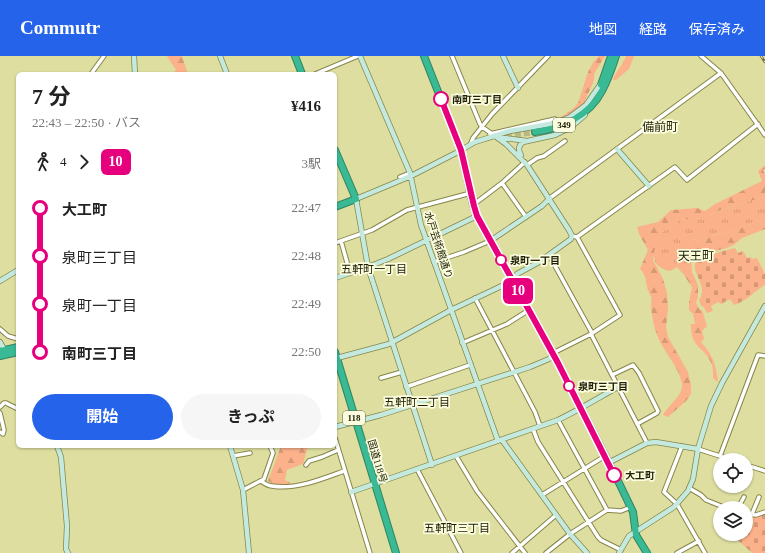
<!DOCTYPE html>
<html lang="ja">
<meta charset="utf-8">
<style>
:root{--surface:#fff;--page:#f6f6f6;--text:#222;--muted:#767676;--accent:#2563eb}
body{margin:0;font-family:"Times New Roman","Noto Sans JP",serif;background:var(--page);color:var(--text);height:100vh;display:flex;flex-direction:column;font-size:15px;white-space:nowrap}
*{box-sizing:border-box;margin:0}
p{font-size:13px;color:var(--muted)}
.icon{flex:none;width:22px;height:22px;fill:none;stroke:currentColor;stroke-width:2;stroke-linecap:round;stroke-linejoin:round}
.map{position:relative;flex:1;overflow:hidden}
.sheet{position:absolute;left:16px;top:16px;width:321px;height:376px;display:flex;flex-direction:column;background:var(--surface);border-radius:6px;box-shadow:0 1px 3px #0004}
.sheet>*{flex:none}
.badge{padding:0 8px;border-radius:6px;font-size:14px;line-height:26px}
.buttons{position:absolute;left:713px;top:397px;display:grid;gap:8px}
.buttons a{display:grid;place-items:center;width:40px;height:40px;border-radius:50%;background:var(--surface);box-shadow:0 1px 3px #0004;font-size:20px}
.map>.badge{position:absolute;translate:-50% -50%;box-shadow:0 0 0 2px #fff}
.legs{display:flex;align-items:center;gap:6px;height:44px;padding:0 16px;font-size:13px}
.legs p{margin-inline-start:auto}
.headline{display:flex;align-items:center;justify-content:space-between;height:68px;padding:0 16px}
h1{font-size:22px;font-weight:700;line-height:30px}
.action{display:flex;gap:8px;margin-top:auto;padding:8px 16px}
.action a{flex:1;height:46px;border-radius:24px;background:var(--accent);color:#fff;font-size:16px;font-weight:700;line-height:46px;text-align:center}
.action a+a{background:var(--page);color:var(--text)}
ul{padding:0 16px;list-style:none}
li{display:flex;align-items:center;gap:14px;height:48px;font-size:15px}
li i{display:grid;place-items:center;width:6px;height:100%;margin:0 5px;background:currentColor}
li i::after{content:'';width:10px;height:10px;margin:-5px;border:3px solid;border-radius:50%;background:var(--surface)}
li p{margin-inline-start:auto}
li:first-child i{background:linear-gradient(#0000 50%,currentColor 0)}
li:last-child i{background:linear-gradient(currentColor 50%,#0000 0)}
header{display:flex;align-items:center;gap:24px;box-sizing:border-box;height:56px;padding:0 20px;background:var(--accent);color:#fff}
header strong{font-size:19px}
nav{display:flex;gap:22px;margin-inline-start:auto;font-size:14px}
.map>svg:first-child{display:block}
.forest{fill:url(#forest-firs)}
.cemetery{fill:url(#cemetery-stones)}
.park{fill:url(#park-tufts)}
.lines{fill:none;stroke-linecap:round;stroke-linejoin:round}
.highway-tunnel{stroke:#b7b882;stroke-width:6;stroke-dasharray:6 3;stroke-linecap:butt}
.street-casing{stroke:#86864b;stroke-width:5.5}
.secondary-casing{stroke:#86864b;stroke-width:6}
.highway-casing{stroke:#318463;stroke-width:8}
.street{stroke:#fff;stroke-width:3.5}
.secondary{stroke:#c4eadf;stroke-width:4.5}
.highway{stroke:#39ba94;stroke-width:6}
.rail-casing{stroke:#707148;stroke-width:2.5}
.rail{stroke:#fcfdde;stroke-width:1;stroke-dasharray:3;stroke-linecap:butt}
.line-1-casing{stroke:#fff;stroke-width:9}
.line-1{stroke:#e6007e;stroke-width:6}
.stop-1-dot{fill:#fff;stroke:#e6007e;stroke-width:2}
.labels{text-anchor:middle;stroke-width:3.5;stroke-linejoin:round;paint-order:stroke}
.shield{fill:#fcfdde;stroke:#636348;stroke-width:1}
.shield-label{font-size:9px;font-weight:bold;fill:#212108}
.stop-label{font-size:10px;font-weight:bold;fill:#212108;stroke:#fcfdde;text-anchor:start}
.street-label{font-size:10px;fill:#212108;stroke:#fcfdde}
.neighbourhood-label{font-size:11px;fill:#212108;stroke:#fcfdde}
.quarter-label{font-size:12px;fill:#212108;stroke:#fcfdde}
</style>
<header>
<strong>Commutr</strong>
<nav><a>地図</a><a>経路</a><a>保存済み</a></nav>
</header>
<div class="map">
<svg width="765" height="497" viewBox="0 0 765 497">
<defs>
<pattern id="forest-firs" width="22" height="20" patternUnits="userSpaceOnUse"><rect width="22" height="20" fill="#fbb189"/><path d="M5 1l3.5 6h-7zM16 11l3.5 6h-7z" fill="#d79875"/></pattern>
<pattern id="cemetery-stones" width="16" height="16" patternUnits="userSpaceOnUse"><rect width="16" height="16" fill="#fbb189"/><path d="M2 7V4a2 2 0 0 1 4 0v3zM10 15v-3a2 2 0 0 1 4 0v3z" fill="#d79875"/></pattern>
<pattern id="park-tufts" width="24" height="20" patternUnits="userSpaceOnUse"><rect width="24" height="20" fill="#fbb189"/><path d="M3 7l-1-3M5 7V3M7 7l1-3M15 17l-1-3M17 17v-4M19 17l1-3" fill="none" stroke="#d79875"/></pattern>
</defs>
<rect width="100%" height="100%" fill="#dddea0"/>
<path class="forest" d="M167 0H182L188 18H173L176 14Z
M599 0H605L594 18C596 27 586 38 585 47L573 57 562 63 561 61 574 52 578 47 588 16 594 5Z
M626 0H634L629 13 616 24H613C616 14 623 10 626 0Z
M765 109V113L763 114 765 118V141L721 154 704 162 681 164 658 179 653 204 663 223 667 237 668 252 666 271 668 281 688 316 691 330V338L686 345 668 361 663 359C668 349 683 340 682 328 679 310 664 297 658 281 654 272 652 260 651 251 651 248 652 244 651 241 650 237 647 234 647 230 645 221 646 220 640 213L648 194 639 178 637 171 658 166 671 154 697 152 705 155 715 148 762 125 758 115Z
M765 163V173L742 182 735 188 727 192 715 195H700L691 203 692 216 698 229V240L696 247 700 254H702L707 270 702 275 704 283 701 286C713 299 716 309 718 326L713 322C713 318 713 313 712 309 705 290 690 293 691 268H695L693 258 689 254V246L692 231 684 219 677 211 692 184 726 177Z
M281 390H308L303 408 287 414 285 424 296 430 285 434 268 425Z"/>
<path class="cemetery" d="M735 192 738 197 743 195 747 202 751 201 752 203 757 202 765 218V229C753 236 749 244 734 249L730 243 721 248 718 246 711 250 713 255 707 257 703 250H701L699 244C711 227 683 213 701 201Z
M762 458 765 459V497H752L740 486 726 478H746V459Z"/>
<path class="park" d="M765 141V163L726 177 692 184 677 211 670 215C648 210 654 197 658 179L681 164 704 162 721 154Z"/>
<g class="lines">
<path class="highway-tunnel" d="M497 81 535 76"/>
<g class="street-casing">
<path id="street" d="M452 0 480 68 482 71 495 80
M701 0 721 17 765 79
M91 18 104 0
M315 18 358 0
M490 78 555 63
M471 87 473 82 492 58 548 0
M527 109 537 102 544 100 565 85
M400 121 410 117
M502 127 526 161
M550 142 721 17
M473 149 502 127 525 106
M572 180 577 181 675 111 687 124 688 123 758 68
M341 185 350 217
M335 187 372 174 407 154 471 137
M549 199 592 277
M434 206 464 196 490 185
M475 242 535 356 540 370
M0 273 8 280 18 283
M591 278 647 387
M462 287 507 268 529 254
M553 299 557 295 591 278 620 259 577 181
M612 319 633 309 639 317 658 355 657 357 637 368
M381 322 402 316
M406 331 470 309
M0 351 4 347H6L18 353
M0 357 4 374 3 378 0 376
M558 364 607 454
M533 373 538 386 598 481 601 484 621 494
M335 382 370 497
M682 390 664 436 677 448 705 497
M698 393 732 404
M233 400 250 397
M456 400 477 435 525 497
M720 400 758 299 765 300
M306 409 309 405 322 401 338 394
M746 409 765 415
M417 413 461 497
M261 425C264 427 268 430 272 430 296 434 322 423 344 415
M689 432 701 439 706 444 726 452
M243 434 264 423 273 397 270 390
M542 439 605 400
M738 452 744 441
M746 458 756 459 765 456
M752 458 759 441
M512 497 556 459
M546 497 570 478 607 454 621 455 631 451
M677 497 699 485"/>
</g>
<g class="secondary-casing">
<path id="secondary" d="M134 0 135 18
M220 0 227 18
M360 0 410 117 421 169 498 385
M503 0 518 32
M497 81 527 85
M617 93 649 130
M521 99C518 94 518 90 523 86L555 79 571 71 585 59
M490 185 542 150 550 142
M335 222 368 211 388 203 477 160
M0 225 18 214
M0 286 5 295
M337 302 389 288 451 254 508 227 517 218 539 206 571 183 572 180 569 174 527 109 506 88 495 80
M335 371 381 359 530 311 549 303 553 299
M502 384 570 478 587 497
M57 390 61 401 67 470 66 493 68 497
M230 390 243 434 249 497
M608 407 647 387 656 386 698 393
M432 409 368 211 356 143 411 120 456 97 475 86 510 75 556 67 570 61 586 49 602 26
M351 436 558 364C579 354 598 342 618 331
M619 497 629 480 674 451 688 435 693 423 698 393 711 350 722 327 765 250"/>
</g>
<g class="highway-casing">
<path id="highway" d="M295 0 302 18
M424 0 461 94 473 149 477 160 557 305 620 429 633 456 636 479 647 497
M601 29 611 0
M535 76C561 73 589 60 602 35 608 24 612 12 616 0
M335 94 356 143 335 151
M0 295 18 291
M335 296 396 497
M0 300 18 296"/>
</g>
<use href="#street" class="street"/>
<use href="#secondary" class="secondary"/>
<use href="#highway" class="highway"/>
<g class="rail-casing">
<path id="rail" d="M761 0 765 6"/>
</g>
<use href="#rail" class="rail"/>
</g>
<g class="lines">
<g class="line-1-casing">
<path id="line-1" d="M441 43 461 94 474 150 477 160 558 307 614 419"/>
</g>
<use href="#line-1" class="line-1"/>
</g>
<g class="stop-1-dot">
<circle cx="441" cy="43" r="7"/>
<circle cx="501" cy="204" r="5"/>
<circle cx="569" cy="330" r="5"/>
<circle cx="614" cy="419" r="7"/>
</g>
<g class="labels">
<g class="shield">
<rect x="553" y="62" width="22" height="14" rx="3"/>
<rect x="343" y="355" width="22" height="14" rx="3"/>
</g>
<g class="shield-label">
<text x="564" y="72">349</text>
<text x="354" y="365">118</text>
</g>
<g class="stop-label">
<text x="452" y="47">南町三丁目</text>
<text x="510" y="208">泉町一丁目</text>
<text x="578" y="334">泉町三丁目</text>
<text x="625" y="423">大工町</text>
</g>
<g class="street-label">
<text transform="translate(439 189) rotate(72)" y="4">水戸芸術館通り</text>
<text transform="translate(378 405) rotate(73)" y="4">国道118号</text>
</g>
<g class="neighbourhood-label">
<text x="374" y="217">五軒町一丁目</text>
<text x="417" y="350">五軒町二丁目</text>
<text x="457" y="476">五軒町三丁目</text>
</g>
<g class="quarter-label">
<text x="660" y="75">備前町</text>
<text x="696" y="204">天王町</text>
</g>
</g>
</svg>
<div class="buttons">
<a><svg class="icon" aria-label="locate" viewBox="0 0 24 24"><circle cx="12" cy="12" r="6"/><path d="M12 2v4M12 18v4M2 12h4M18 12h4"/></svg></a>
<a><svg class="icon" aria-label="layers" viewBox="0 0 24 24"><path d="M12 4l9 5-9 5-9-5zM3 14l9 5 9-5"/></svg></a>
</div>
<b class="badge" style="left:518px;top:235px;background:#e6007e;color:#fff">10</b>
<section class="sheet">
<div class="headline"><div><h1>7 分</h1><p>22:43 – 22:50 · バス</p></div><b>¥416</b></div>
<div class="legs"><svg class="icon" aria-label="walk" viewBox="0 0 24 24"><circle cx="13" cy="4" r="2"/><path d="M13 8l-2 6 4 7M11 14l-3 7M7 12l3-4h3l4 4"/></svg>4<svg class="icon" aria-label="forward" viewBox="0 0 24 24"><path d="M9 5l7 7-7 7"/></svg><b class="badge" style="background:#e6007e;color:#fff">10</b><p>3駅</p></div>
<ul>
<li><i style="color:#e6007e"></i><b>大工町</b><p>22:47</p></li>
<li><i style="color:#e6007e"></i><span>泉町三丁目</span><p>22:48</p></li>
<li><i style="color:#e6007e"></i><span>泉町一丁目</span><p>22:49</p></li>
<li><i style="color:#e6007e"></i><b>南町三丁目</b><p>22:50</p></li>
</ul>
<div class="action"><a>開始</a><a>きっぷ</a></div>
</section>
</div>
